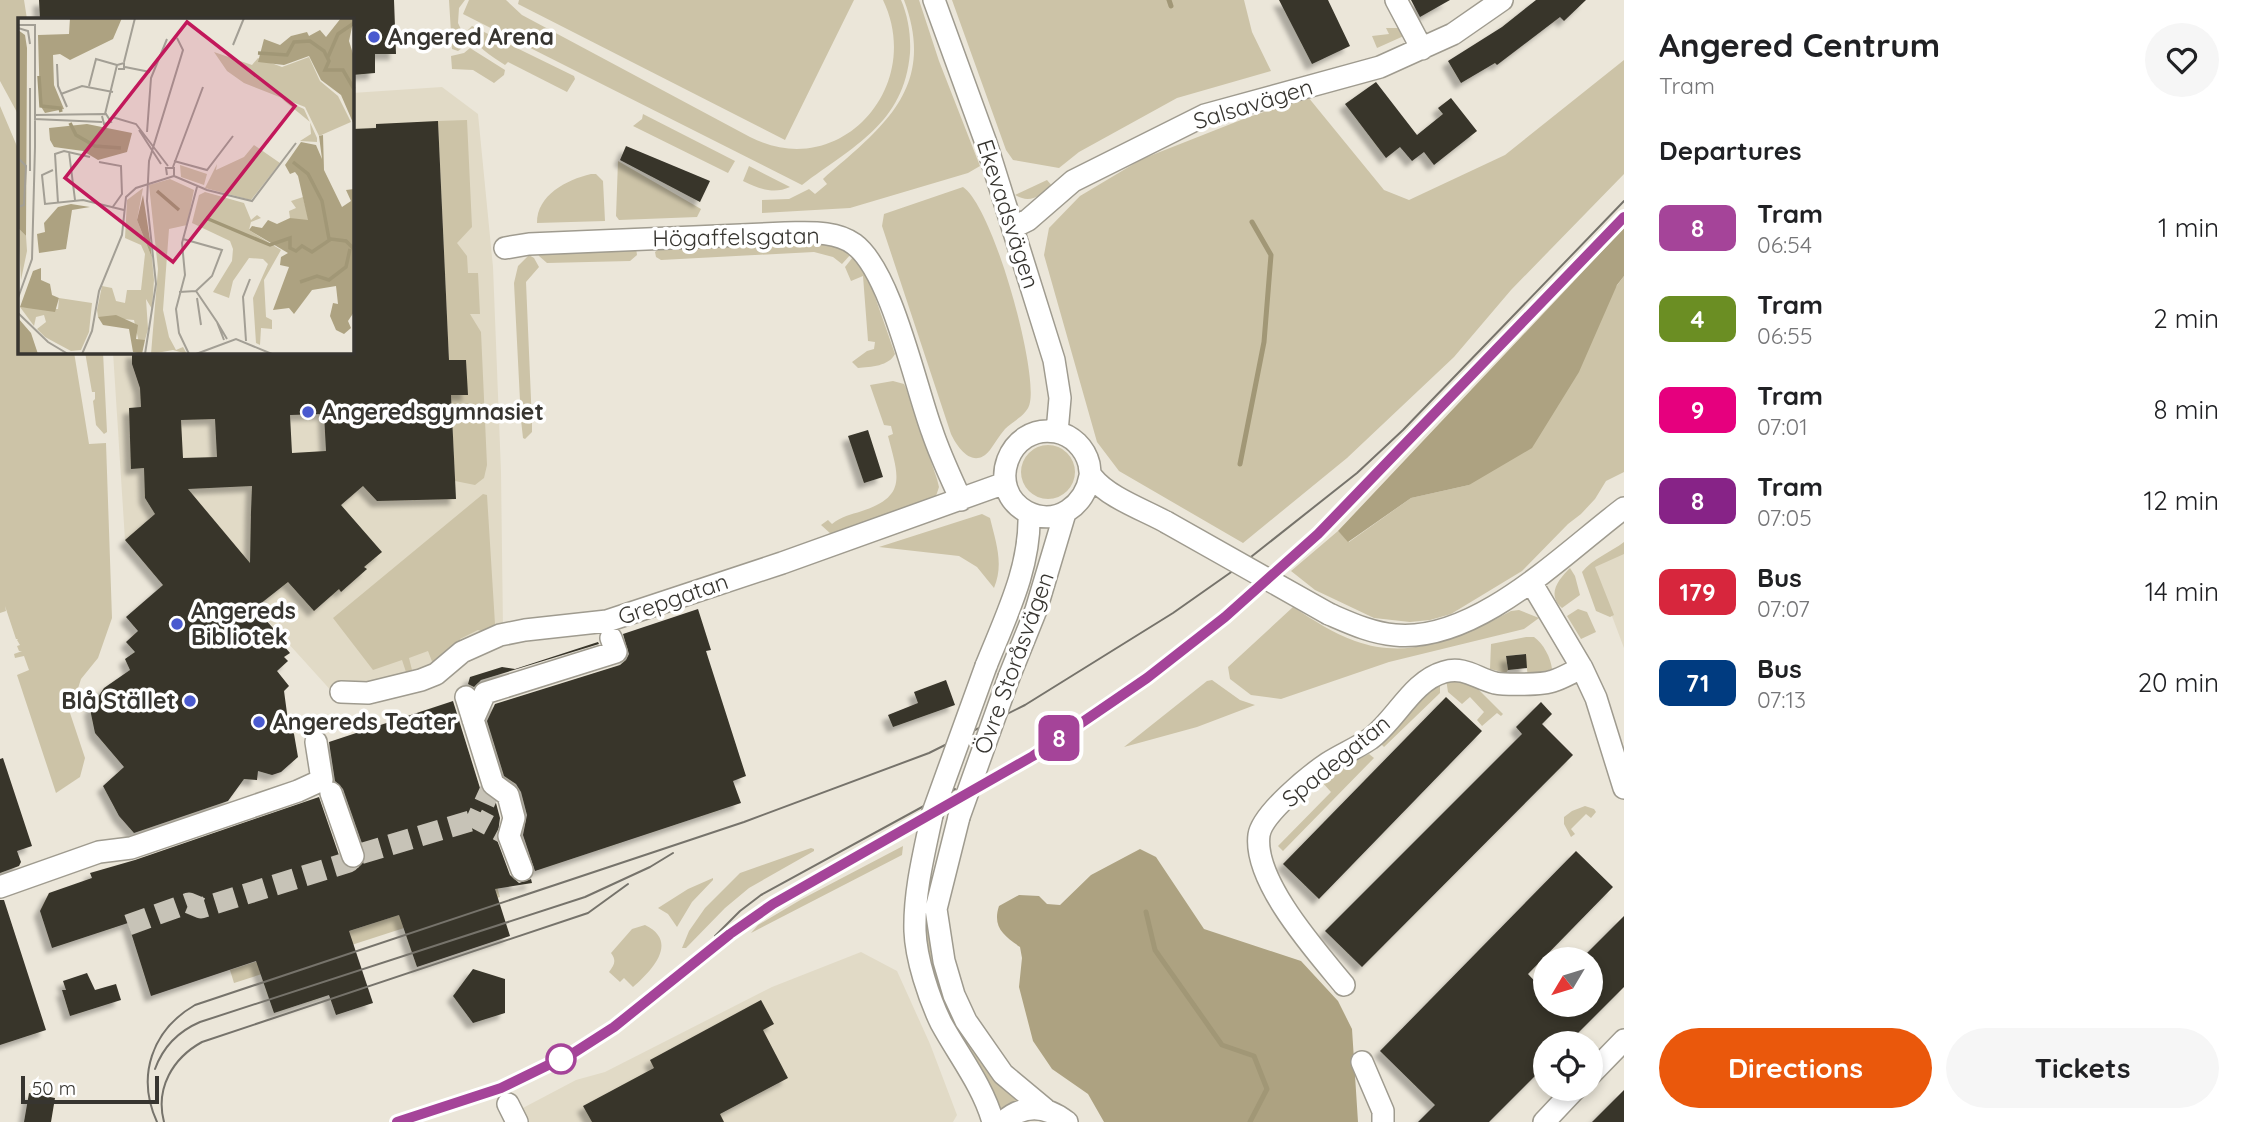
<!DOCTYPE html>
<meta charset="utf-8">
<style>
:root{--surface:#fff;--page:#f6f6f6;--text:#202124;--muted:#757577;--accent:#ea580c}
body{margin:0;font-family:Quicksand,sans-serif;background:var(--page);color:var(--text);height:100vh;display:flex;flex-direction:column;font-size:26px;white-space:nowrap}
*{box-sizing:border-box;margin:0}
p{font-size:23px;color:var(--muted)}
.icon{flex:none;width:38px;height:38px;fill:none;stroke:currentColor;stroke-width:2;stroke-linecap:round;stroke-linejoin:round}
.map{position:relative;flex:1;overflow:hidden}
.sheet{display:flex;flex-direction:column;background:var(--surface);width:630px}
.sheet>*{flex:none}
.badge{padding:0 14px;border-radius:10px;font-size:24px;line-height:46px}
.needle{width:46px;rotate:232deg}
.tools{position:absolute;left:1533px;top:947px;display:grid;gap:14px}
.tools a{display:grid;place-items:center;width:70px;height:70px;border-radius:50%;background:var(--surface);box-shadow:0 4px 10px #0003;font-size:35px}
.scale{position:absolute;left:21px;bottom:18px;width:138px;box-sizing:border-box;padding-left:7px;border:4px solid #373530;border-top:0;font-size:19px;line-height:24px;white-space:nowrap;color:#373530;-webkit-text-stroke:5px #fff;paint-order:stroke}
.map>.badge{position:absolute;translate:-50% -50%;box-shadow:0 0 0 4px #fff}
h2{padding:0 35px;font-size:26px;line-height:63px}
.round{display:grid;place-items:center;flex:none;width:74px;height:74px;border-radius:37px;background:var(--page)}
.head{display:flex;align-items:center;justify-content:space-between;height:119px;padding:0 35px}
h1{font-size:33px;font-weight:700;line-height:52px}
.button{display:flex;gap:14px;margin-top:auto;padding:14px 35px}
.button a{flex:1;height:80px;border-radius:42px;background:var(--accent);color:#fff;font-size:28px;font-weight:700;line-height:80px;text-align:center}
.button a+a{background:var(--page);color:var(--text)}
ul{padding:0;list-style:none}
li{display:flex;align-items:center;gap:21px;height:91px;padding:0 35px}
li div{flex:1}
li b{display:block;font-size:26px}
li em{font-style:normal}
li .badge{min-width:77px;font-weight:700;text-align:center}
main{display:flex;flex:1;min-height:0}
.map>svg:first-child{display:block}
.built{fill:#e1dac6}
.green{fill:#ccc3a7}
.forest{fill:#ada281}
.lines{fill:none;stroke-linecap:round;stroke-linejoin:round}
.stream{stroke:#a19776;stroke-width:5}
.building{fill:#38352a;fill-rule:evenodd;filter:url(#shadow)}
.minor-tunnel{stroke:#c7c3b7;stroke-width:21;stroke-dasharray:21 10;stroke-linecap:butt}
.minor-casing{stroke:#9f9b8f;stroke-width:24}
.minor{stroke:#fff;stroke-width:21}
.tram{stroke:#76736b;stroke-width:2}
.minor-bridge-casing{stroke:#9f9b8f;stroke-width:24;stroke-linecap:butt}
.minor-bridge{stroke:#fff;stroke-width:21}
.line-casing{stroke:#fff;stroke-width:16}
.line{stroke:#a54499;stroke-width:10}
.poi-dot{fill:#4a5acf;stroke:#fff;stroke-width:2.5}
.stop-dot{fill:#fff;stroke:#a54499;stroke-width:3.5}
.labels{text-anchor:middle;stroke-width:7;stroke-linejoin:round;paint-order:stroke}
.poi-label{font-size:23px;font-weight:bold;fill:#373530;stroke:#fff;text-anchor:start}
.street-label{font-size:23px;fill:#373530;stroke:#fff}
.inset-river{fill:none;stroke:#a19776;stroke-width:3.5}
.inset-road{fill:none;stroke:#a39f95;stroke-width:2}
.view{fill:#c2185b;fill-opacity:0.15;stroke:#c2185b;stroke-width:3.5}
.inset-edge{fill:none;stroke:#373530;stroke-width:3.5}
</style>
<main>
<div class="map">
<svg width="1624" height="1122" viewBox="0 0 1624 1122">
<defs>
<filter id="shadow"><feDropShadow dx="-6" dy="6" stdDeviation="2" flood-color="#0004"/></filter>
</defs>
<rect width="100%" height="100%" fill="#ebe6d9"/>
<path class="built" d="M442 87 478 114 493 267 501 472 503 629 435 667 335 695 248 599 163 585 125 540 113 352H352V93Z
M1624 545V648L1592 563 1609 555Z
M861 952 897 971 930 1044 957 1115 953 1122H528L521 1109 576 1080 605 1072 772 987Z"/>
<path class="green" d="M0 0H24L27 19H19V116L0 81Z
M449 0H465L459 8 458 23 468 44 458 51 452 49Z
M469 0H506L522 15 750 137C839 183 925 87 883 0H901C908 16 911 35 910 53 904 124 853 146 802 185L463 14Z
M519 0H854L785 140 518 4Z
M904 0H919L939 61 980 166 968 173 850 208 762 213V200L789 199 809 189 815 194 827 184 823 179C883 127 937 88 904 0Z
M952 0H1244L1252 32 1271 71 1177 98 1079 152 1059 168 1013 160 1006 150Z
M472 26 574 76 575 79 567 92 508 62 505 65C491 56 475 46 468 30Z
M1386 28H1402L1406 35 1377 48 1372 36 1389 34Z
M470 48 505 70 504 75 494 83 473 70 452 69 451 56 464 53Z
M1624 60V174L1511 290 1454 357 1347 458 1243 543 1119 471 1097 442 1044 255 1049 228 1080 196 1142 159 1246 118 1308 97 1384 190 1409 200 1505 155Z
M0 106 19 151V352H74L89 444 106 443 112 618 98 658 81 679 70 713 85 758 80 777 56 793 17 675 29 670 24 656 15 658 14 654 22 651H19L17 646 20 645 17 640 18 639H16L5 606 6 611 0 613Z
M643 114 735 161 728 173 633 126 642 119Z
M467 120 472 227 457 243 467 256 468 273H478L480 314H470L481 332 487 465 484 478 475 485 455 481 451 395 467 394 466 360H449L438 121Z
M618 161 701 209 697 217 619 220 616 216Z
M749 166 790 187C773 195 758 188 743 181Z
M591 174H596L603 181 605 221 537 223C537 195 566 180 591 174Z
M1047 180 1053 187C1039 196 1030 204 1015 195Z
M963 187C993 207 1037 366 1030 402 1028 415 1014 420 1005 429 999 436 995 443 990 450 974 470 958 449 951 434L882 226 884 214Z
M792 241 828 243 851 254 842 264 833 257 814 252 661 260 656 257 655 252 661 247Z
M636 248 637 255 630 261 547 263 539 256 538 253Z
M529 255 534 258 539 267 526 282 532 423V432L525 439 523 438 521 420 514 283 518 266Z
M853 257 866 271 895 354C889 366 871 367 858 368L852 362 867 351 874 349 875 342 868 341 863 276 851 281 845 267Z
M1624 276V472L1606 481 1595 499 1581 514 1568 524 1522 571 1451 614 1430 620 1410 622 1374 618 1315 590 1291 571 1338 531 1349 542 1411 498 1469 485Z
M85 352H103L107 432 104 434 96 425 93 401 95 399V392H92Z
M893 381 904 384 906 388 937 479 939 487 935 499 831 534 821 525 828 520 832 524C842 516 850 515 862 511 908 496 898 475 888 436L893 434 891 426 884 425 870 385Z
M1021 472a27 27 0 1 1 54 0a27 27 0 1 1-54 0Z
M483 494 487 495 495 624C491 629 484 633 478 630L460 639V641L433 664 428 651 409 658 412 670 406 672 402 660 373 670 333 618Z
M982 514 990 518C996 543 1004 564 994 588L977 567 959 556 879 547Z
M1624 542V554L1595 567 1614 615 1610 617 1596 611 1582 572C1592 559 1611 552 1624 542Z
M1570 568 1575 576 1580 595 1562 608C1546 594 1559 579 1570 568Z
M1293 607C1313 620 1333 633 1355 641 1410 661 1463 637 1511 611L1519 610 1539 618 1524 629 1389 662 1281 699 1251 695 1230 679 1228 667Z
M1578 609 1587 612 1596 632 1581 639 1567 616Z
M1526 637H1534C1543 643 1551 658 1552 669L1528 677 1525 654 1506 656 1508 670 1506 673 1490 669 1491 644Z
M1453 678 1475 686 1503 714 1501 716 1497 713 1482 726 1477 720 1484 712 1470 697 1462 704 1448 692 1446 679Z
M1212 680 1240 700 1255 705 1197 727 1124 747 1207 681Z
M1440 681V693L1384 747 1380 743C1403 724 1417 699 1440 681Z
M1369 754 1374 758 1283 851 1278 846 1331 792 1321 781 1339 768Z
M1585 806 1594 809 1596 812 1591 818 1586 814 1571 829 1575 834 1571 837 1564 824V817L1572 811Z
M903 846 902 855 751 933 758 925 802 899Z
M811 848 814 849V851L749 888 725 908 686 948H682L689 931 705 908 740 873Z
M713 878V880L692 902 677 927 668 914 658 908 688 889Z
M926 882 929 883 927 913 935 948 1025 1100 999 1116 953 1031 924 952Z
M496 883 500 897 234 983 230 970Z
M645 925C680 942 651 971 633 987L624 978 620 982 609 972C614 965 617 961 611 953L632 929Z"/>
<path class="forest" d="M1624 228V276L1617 285 1579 372 1532 448 1469 485 1411 498 1348 542 1338 531Z
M1140 849 1156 857 1204 929 1301 961 1338 1001 1352 1029 1358 1122H1104L1088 1094 1052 1069 1033 1041 1019 987 1022 958 1020 947C1004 936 992 927 999 906L1019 895 1039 896 1047 904 1060 905 1091 875Z"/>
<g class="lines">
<path class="stream" d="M1169 0 1171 6
M1240 464 1264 342 1271 255 1252 222
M1146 912 1155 950 1222 1045 1254 1056 1267 1089 1250 1122"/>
</g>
<path class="building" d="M39 0H394L396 54H375V73L352 75V19H40Z
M1279 0H1328L1350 46 1312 64Z
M1411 0H1450L1420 17Z
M1536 0H1586L1564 21 1560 17 1497 65 1495 63 1461 83 1448 61 1502 27Z
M1376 82 1417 135 1443 114 1438 108 1451 98 1477 131 1434 165 1424 152 1412 161 1400 147 1386 158 1345 104Z
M438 121 449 360H466L468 395H451L456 499 377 501 363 486 341 505 382 552 364 567 367 569 341 592 339 589 314 611 288 582 255 608 281 637 278 639 290 653 284 657 288 661 277 671 289 686 284 691 289 728 294 734 298 757 281 772 272 775 258 771 257 780 244 779 228 801 134 833 119 816 103 786 124 767 95 733 90 709 104 688 130 670 125 659 135 652 126 642 138 631 126 617 163 585 125 540 155 514 145 498 144 468 131 469 129 408 141 407 140 388 132 364V352H352V129L376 128V124ZM324 414 326 451 292 453 290 415ZM215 419 217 457 183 458 181 420ZM252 486 251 512 250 563 188 489Z
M626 146 710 181 700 202 620 160Z
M868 430 883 477 864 483 848 436Z
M698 609 711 650 706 651 746 776 733 781 741 803 535 871 523 835 527 815 521 792 516 784 504 776 487 721 495 704 620 665 626 660 629 654 623 634Z
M598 642 599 644 481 680 474 687 468 684 470 677 502 667 515 669Z
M1526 654 1527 668 1508 670 1506 656Z
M946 680 955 705 893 727 888 715 918 703 914 692Z
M1446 697 1482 731 1319 899 1283 864Z
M453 701 480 788 496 803 500 818 497 840 510 875 519 883 531 879 532 883 495 889 510 936 417 967 399 915 349 931 373 1003 336 1015 329 995 274 1013 256 961 151 996 128 923 52 948 40 911 49 893 92 878 90 873 135 860 319 797 341 861 350 869 358 868 366 859 365 852 343 789 335 781 329 742Z
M1541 702 1552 714 1542 724 1573 755 1362 967 1325 931 1522 734 1516 727Z
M3 758 32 846 17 851 21 862 19 866 0 873V759Z
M1576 851 1613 887 1528 974 1545 992V1004H1591V959H1581L1624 916V987L1568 1043H1545V1066L1489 1122H1418L1435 1105 1380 1051Z
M0 900H4L46 1030 0 1045Z
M473 969 505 979V1013L473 1023 453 996Z
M87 973 95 990 116 984 121 1000 70 1016 62 990H66L63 981Z
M761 1000 774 1024 763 1030 788 1078 720 1114 724 1122H592L583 1106 654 1068 650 1060Z
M1624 1090V1122H1592Z
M29 1093 55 1098 51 1122H24Z"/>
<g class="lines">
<path class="minor-tunnel" d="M493 784 477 819 509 836
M128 925 189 903 201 908 349 862 353 856 477 819"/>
<g class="minor-casing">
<path id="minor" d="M934 0 986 143 1054 360 1060 398 1057 432
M1396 0 1422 49
M1014 227 1028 220 1073 181 1205 115 1380 67 1453 34 1502 0
M505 248 529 244 785 233C808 233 835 230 854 244 891 271 915 385 932 431 940 455 951 478 961 500
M1090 476C1085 505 1057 527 1027 512 984 489 1009 423 1056 432 1072 435 1085 448 1089 464 1090 469 1089 474 1093 478 1108 497 1144 510 1166 522
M1531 582 1582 668 1596 698 1624 788
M1329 614C1350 623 1371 633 1395 635 1476 643 1563 554 1624 508
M986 666C1006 616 1031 567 1029 513
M1009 677 1036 610 1065 513
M341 692 368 693 421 680 436 674 462 652 500 635 525 630 607 621 782 563 1005 483
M466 697 493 784 508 795 514 818 509 836 522 870
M473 720 485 693 616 652 611 638
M331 793 353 856
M932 815C924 853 914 892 915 931 916 959 929 998 941 1023 959 1056 983 1086 993 1122
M959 817 936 909 944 961 954 995 966 1021 1003 1074 1045 1109
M0 887 99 852 131 848 298 791 322 780 316 742
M1344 985C1316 951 1253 881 1259 835 1262 814 1310 775 1328 763 1342 754 1357 748 1370 739 1396 720 1412 681 1444 672 1464 666 1476 678 1495 683 1505 685 1543 685 1553 681 1563 678 1572 672 1582 668
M1362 1062 1383 1111V1122
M1591 1074 1624 1040
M508 1104 517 1122
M1003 1122C1023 1104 1046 1105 1067 1122
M1544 1122 1576 1088"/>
</g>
<use href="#minor" class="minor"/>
<path class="tram" d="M1551 292 1624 217
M715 936 740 911 761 895 955 789
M155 1069C163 1047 179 1031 200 1022L585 897 650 867 673 853
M157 1122C136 1076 152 1030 195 1005L744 822 929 753 1025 705 1173 613 1237 568 1357 473 1403 430 1624 201
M164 1122C155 1088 173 1058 202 1042L588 913 628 884
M396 1122C464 1101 534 1080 594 1041 657 999 710 943 775 903 858 850 949 809 1033 756 1071 732 1110 705 1146 678 1281 580 1393 458 1507 338"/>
<g class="minor-bridge-casing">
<path id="minor-bridge" d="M1166 522 1329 614
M932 815 986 666
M959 817 1009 677"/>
</g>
<use href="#minor-bridge" class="minor-bridge"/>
</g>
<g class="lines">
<g class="line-casing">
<path id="line" d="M397 1122 501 1088 575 1052 614 1027 730 934 773 904 1033 756 1147 678 1225 617 1318 534 1624 217"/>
</g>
<use href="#line" class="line"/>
</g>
<g class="poi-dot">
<circle cx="374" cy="37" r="7"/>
<circle cx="308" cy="412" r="7"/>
<circle cx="177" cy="624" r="7"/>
<circle cx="190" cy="701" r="7"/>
<circle cx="259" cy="722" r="7"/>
</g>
<circle class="stop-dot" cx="561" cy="1059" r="14"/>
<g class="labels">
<g class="poi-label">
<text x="388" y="45">Angered Arena</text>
<text x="322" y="420">Angeredsgymnasiet</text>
<text x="191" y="619">Angereds<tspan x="191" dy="26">Bibliotek</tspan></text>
<text x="176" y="709" text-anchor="end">Blå Stället</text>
<text x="273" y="730">Angereds Teater</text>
</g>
<g class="street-label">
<text transform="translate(1253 104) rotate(-17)" y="8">Salsavägen</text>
<text transform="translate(1008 214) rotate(72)" y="8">Ekevadsvägen</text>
<text transform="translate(736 237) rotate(-1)" y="8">Högaffelsgatan</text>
<text transform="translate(673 599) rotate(-19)" y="8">Grepgatan</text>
<text transform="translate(1014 663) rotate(-70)" y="8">Övre Storåsvägen</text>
<text transform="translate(1336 761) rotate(-39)" y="8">Spadegatan</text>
</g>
</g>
<g transform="translate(18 18)">
<rect width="336" height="336" fill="#ebe6d9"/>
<path d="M196 34 234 47 240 40 264 49 291 39 302 63 320 78 333 104 301 118 287 89 226 65 209 53ZM264 81 286 91 299 120V124L282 123 293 116 292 104ZM236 127 262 145 233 182 187 170 199 146 198 152 226 139ZM162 147 189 156 186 167 163 159ZM152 161 176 172 169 207 151 211 145 292 151 319 158 332 165 329 169 336 155 332 133 336 140 251 131 167ZM125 170 119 202 134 240 136 262 134 291 128 281 130 311 127 322 121 325 116 302 80 299 79 292 84 268 94 270 98 283 107 285 109 272H123L127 236 123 227 107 220 109 182ZM187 174 226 185 233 202 239 197 243 200 233 204 231 212 263 232 246 262 248 299 254 302V311L243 310 242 327 238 325 235 280 250 246 245 241 231 240 215 263 211 280 195 274 214 243 215 231 212 223 174 205 181 177ZM285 179 291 203H279L272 200 271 193 278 190 273 183ZM0 210 8 218 9 233 3 262ZM41 280 74 285 71 314 63 332 53 333 27 319 19 311 28 304 26 297 18 299 16 308 2 289 40 291Z" fill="#ccc3a7"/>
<path d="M52 0H104L95 21 52 42 42 36 35 37 36 67 46 91 27 95 22 87 20 17 51 16ZM323 0H336L331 23 336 39V107L323 77 303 62 291 38 266 47 240 44 246 21 262 27 273 18 289 14 291 18 302 12 308 19ZM0 12 7 17 9 30 8 218 0 210ZM69 106 114 115 109 134 80 142 65 133 36 129 32 122 31 110ZM305 117 306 152 324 189 333 183 328 172 336 171V294L330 303 333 310 326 316 318 312 312 298 315 285 320 286 318 268 294 272 276 296 271 290 255 292 271 249 262 247 263 239 270 235 231 212 234 208 244 210 250 202 259 206 272 200 290 202 280 158 277 154 272 156 267 147 283 124 298 127 304 141 301 118ZM125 177 132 222 134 240 119 202ZM53 186 72 189 54 192 48 231 21 235 19 216 27 214 26 205 40 189ZM23 250V262L32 266 34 277 41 280 37 294 2 289 15 253ZM98 297 120 307 118 321 127 322 124 336 115 334 111 311 85 307 80 299ZM0 300 13 315 20 336H0Z" fill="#ada281"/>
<path class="inset-river" d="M240 35 269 37 276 24 292 23 306 33 311 43 307 52H325L336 71M310 39 320 16 336 5M21 58 23 88 42 90 43 94M52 105 58 117 77 128 103 130M275 144 290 156 304 183 311 221M139 173 161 192M188 200 252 227 272 220V230L278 233 284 228 294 234 313 221 328 223 336 231M282 264 299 258 311 262 328 249 332 231"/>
<path class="inset-road" d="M0 7H17V129L14 241 0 280M0 10 10 13 12 26M215 27 226 0M106 44 117 0M39 46 40 68 49 89M107 49 132 54M71 68 78 41 99 47M43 76 64 68 95 74M87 96 99 47 106 45V51H100M16 97 88 96 93 104 86 106 84 98M94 99 118 106 150 148M16 101 84 104M121 112 143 146M129 114 133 60 149 21M51 134 57 182M0 140 8 148 6 187 0 189M156 143 189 152 215 118M81 144 103 148 104 176 94 190M155 149 185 69M35 152 24 157 27 186 65 182 106 192M12 153V70M156 158 189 172 234 183 278 125M40 185 37 136 46 133 72 139M165 221 204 232 194 258 178 273M161 274 178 273 199 304M179 280 183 307M0 295 30 324 50 336M206 322 199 304 209 321M228 323 225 279 232 261M64 336 74 313 81 273 104 217 108 179 118 170 156 158V150H148L149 157M127 336 138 266 129 183 131 143 165 32 159 20M171 336 161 315 158 291 167 257 164 225 179 169M178 336 218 321 254 336"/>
<path class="view" d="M169 4 277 88 155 244 47 160Z"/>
<rect width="336" height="336" class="inset-edge"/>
</g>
</svg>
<div class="tools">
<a><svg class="needle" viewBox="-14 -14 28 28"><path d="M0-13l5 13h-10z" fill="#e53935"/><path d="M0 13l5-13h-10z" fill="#757577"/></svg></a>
<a><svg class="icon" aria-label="locate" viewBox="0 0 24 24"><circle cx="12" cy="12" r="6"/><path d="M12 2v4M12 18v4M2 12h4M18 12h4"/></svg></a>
</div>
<div class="scale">50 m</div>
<b class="badge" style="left:1059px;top:738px;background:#a54499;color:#fff">8</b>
</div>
<section class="sheet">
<div class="head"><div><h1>Angered Centrum</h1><p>Tram</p></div><a class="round"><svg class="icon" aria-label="heart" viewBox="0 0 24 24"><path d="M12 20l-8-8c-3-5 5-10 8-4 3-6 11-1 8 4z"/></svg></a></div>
<h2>Departures</h2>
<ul>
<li><span class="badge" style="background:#a54499;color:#fff">8</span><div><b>Tram</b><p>06:54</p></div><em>1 min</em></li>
<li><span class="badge" style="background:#6b8e23;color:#fff">4</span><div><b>Tram</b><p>06:55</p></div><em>2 min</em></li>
<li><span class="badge" style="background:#e6007e;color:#fff">9</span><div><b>Tram</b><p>07:01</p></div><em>8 min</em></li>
<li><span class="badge" style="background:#872387;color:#fff">8</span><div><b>Tram</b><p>07:05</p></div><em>12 min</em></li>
<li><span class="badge" style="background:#d7263d;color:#fff">179</span><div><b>Bus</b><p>07:07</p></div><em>14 min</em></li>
<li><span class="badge" style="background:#003b80;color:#fff">71</span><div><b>Bus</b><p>07:13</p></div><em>20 min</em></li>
</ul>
<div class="button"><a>Directions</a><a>Tickets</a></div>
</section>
</main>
